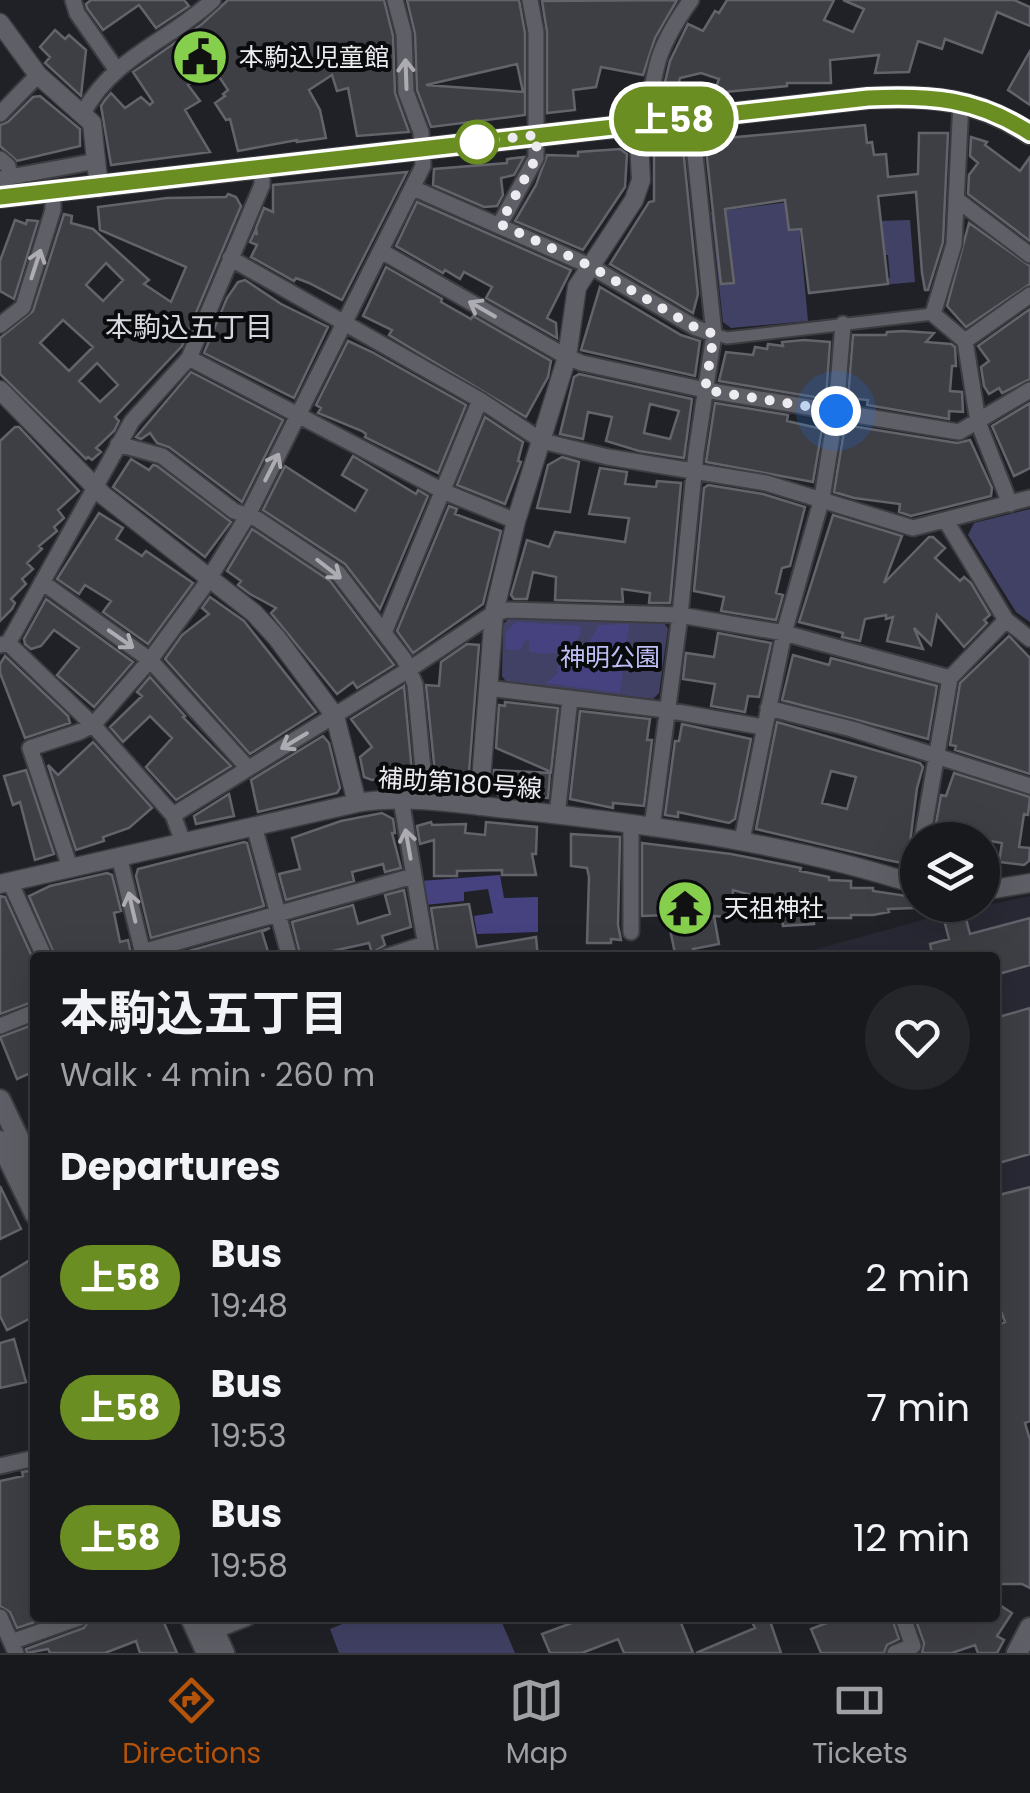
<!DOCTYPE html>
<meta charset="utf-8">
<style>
:root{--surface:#18191d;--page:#25262a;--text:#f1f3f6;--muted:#9fa0a4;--line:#36383b;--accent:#b45309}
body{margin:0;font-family:Poppins,"Noto Sans JP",sans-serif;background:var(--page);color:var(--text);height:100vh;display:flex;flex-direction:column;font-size:38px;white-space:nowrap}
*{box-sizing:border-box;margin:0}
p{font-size:32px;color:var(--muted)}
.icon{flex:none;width:55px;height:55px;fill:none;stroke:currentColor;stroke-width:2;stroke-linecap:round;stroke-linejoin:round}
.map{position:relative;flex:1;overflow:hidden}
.drawer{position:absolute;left:30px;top:952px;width:970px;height:670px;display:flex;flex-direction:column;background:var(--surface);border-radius:10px;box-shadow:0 10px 40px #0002,0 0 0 2px var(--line)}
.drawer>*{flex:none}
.badge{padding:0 20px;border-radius:32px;font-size:35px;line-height:65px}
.tools{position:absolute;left:900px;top:822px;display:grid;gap:20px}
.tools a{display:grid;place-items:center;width:100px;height:100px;border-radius:50%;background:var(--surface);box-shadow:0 10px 40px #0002,0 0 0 2px var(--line);font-size:50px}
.you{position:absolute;width:50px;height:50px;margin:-25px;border:8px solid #fff;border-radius:50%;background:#1a73e8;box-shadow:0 0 0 15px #1a73e833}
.map>.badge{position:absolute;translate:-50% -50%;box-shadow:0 0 0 5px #fff}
h2{padding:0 30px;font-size:38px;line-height:90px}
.round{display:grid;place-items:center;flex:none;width:105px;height:105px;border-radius:52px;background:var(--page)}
.head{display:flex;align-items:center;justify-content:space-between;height:170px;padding:0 30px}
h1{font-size:48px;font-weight:700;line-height:75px}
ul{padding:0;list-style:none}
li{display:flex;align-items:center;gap:30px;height:130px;padding:0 30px}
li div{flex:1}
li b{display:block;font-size:38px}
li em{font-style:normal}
li .badge{min-width:110px;font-weight:700;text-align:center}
.tab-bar{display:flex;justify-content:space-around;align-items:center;height:140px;border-top:2px solid var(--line);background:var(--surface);font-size:28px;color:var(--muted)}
.tab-bar a{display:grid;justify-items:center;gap:5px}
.tab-bar .selected{color:var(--accent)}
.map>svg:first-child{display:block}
.built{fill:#292935}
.green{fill:#414165}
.forest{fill:#46427f}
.building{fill:#3e3e45;stroke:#63646b;stroke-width:2.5;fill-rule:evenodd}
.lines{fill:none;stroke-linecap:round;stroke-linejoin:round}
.pedestrian-casing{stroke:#3c3c41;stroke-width:15}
.minor-casing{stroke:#3c3c41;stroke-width:19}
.tertiary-casing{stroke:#3c3c41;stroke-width:21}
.secondary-casing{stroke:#3c3c41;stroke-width:24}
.pedestrian{stroke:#5f6067;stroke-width:11}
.minor{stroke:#5f6067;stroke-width:15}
.tertiary{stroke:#5f6067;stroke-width:18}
.secondary{stroke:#5f6067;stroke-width:20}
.oneway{stroke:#acacb2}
.line-casing{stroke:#fff;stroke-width:22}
.line{stroke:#6b8e23;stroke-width:15}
.walk{stroke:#ebebf0;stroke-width:10;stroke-dasharray:0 18}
.stop-dot{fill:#fff;stroke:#6b8e23;stroke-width:5}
.labels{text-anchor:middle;stroke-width:8;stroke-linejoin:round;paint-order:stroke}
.poi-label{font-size:25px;fill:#ebebf0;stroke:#0a0b0d;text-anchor:start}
.park-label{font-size:25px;fill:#bebff6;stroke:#0a0b0d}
.street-label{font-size:25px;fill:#ebebf0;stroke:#0a0b0d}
.neighbourhood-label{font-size:28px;fill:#d7d7e0;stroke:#0a0b0d}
</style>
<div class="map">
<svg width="1030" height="1653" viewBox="0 0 1030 1653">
<rect width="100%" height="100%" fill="#202127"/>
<path class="built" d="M1030 896V1186L995 1195V958H784L941 915Z"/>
<path class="green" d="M797 201 808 321 731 328 723 322 711 212Z
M910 220 915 282 882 285 881 280 890 278 888 255H880L877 221Z
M1030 509V622L1016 612 968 535 974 523Z
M511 617 663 621 668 629 659 693 653 699 507 683 502 676 503 624Z
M357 1618H500L515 1653H339L330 1629Z"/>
<path class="forest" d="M516 622 580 626 581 633C568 656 553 655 529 652V641L526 639 520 650 506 649V632Z
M629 624 620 693 546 683 558 673V666L578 660 599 625Z
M500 875 504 898 538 897V932L477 934 474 916 493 913 488 889 464 892V901L425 905 421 881Z"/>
<path class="building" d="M91 0H184L189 6 156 28 139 5 103 30 87 8 86 4Z
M228 0H384L393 36 395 93 409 132 357 136 348 88 337 91 332 75 309 90 320 110 326 138 297 142V140L238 151 230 119 226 120 215 103 225 96 223 94 228 90 212 66 188 85 200 101 185 110 210 152 111 165 101 106 105 100 111 93 125 108 141 97 150 105 153 102 133 72 202 24Z
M407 0H519L525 33V115L431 127 417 90 415 34ZM517 64 523 92 426 85Z
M677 0 655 38 643 75 601 67 596 87 573 90 575 110 547 113V32L542 1Z
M727 0H834L824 20 853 32 864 9 843 0H1014L1030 7V26L997 12 982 53 945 39 942 49 918 41 909 72 875 73 879 55 830 60 831 83H787V86L714 93 719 79 701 73 680 78 675 99H661L670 61 688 24 703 31 715 11 719 13Z
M55 30 65 39 69 35 86 50 81 96 45 63 50 57 40 47Z
M1030 51V105L1008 90Z
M40 96 80 129V146L17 161 0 146V125L8 122 33 97Z
M865 125 867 143 872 142 874 155 886 154 888 177 918 174 919 133H948L943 242 928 290H925L922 273 916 192 878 196 888 284 809 293 801 229 789 230 785 200 725 209 734 283 721 284 705 140Z
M971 137 987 142 985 145 1020 171 1030 157V241L968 194 969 175 978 163 970 156Z
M682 138 698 294 693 313 610 264 649 202 654 201V149L660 141Z
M620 149 627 154 625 187 583 250 515 221 536 185 547 155 578 156V152Z
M524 157 514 175 501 178 503 195 497 206 484 207 433 185 434 169 507 163V159Z
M407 172 342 300 309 283 296 278 294 281 251 257 257 245 250 242 255 231 257 235 256 228 264 208 273 212V185Z
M228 194 236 197 241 206 182 346 115 417 119 421 114 431 96 448 101 452 92 460 88 457 86 459 0 374V338L33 311 64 214 72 216 71 223 93 229 149 280 144 284 171 302 186 267 100 230 98 207 167 198 226 197ZM106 263 123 280 103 301 86 285ZM63 320 93 347 69 371 40 343ZM97 363 118 385 100 402 79 381Z
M417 202 571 270 547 318 556 323 557 338 486 298 492 287 464 272 460 279 445 270 443 273 396 246Z
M15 220 26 224 27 220 38 221 14 299 0 291V261Z
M969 223 1030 266V284L966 327 947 306Z
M386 267 442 299 441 302 471 319 473 316 551 361 548 377 526 417 389 335 392 330 363 316Z
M245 280 281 304 328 327 294 398 204 353 227 298 238 282Z
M600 287 681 335 700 341 695 376 581 350Z
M1030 309V379L1002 393 999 388 989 394 984 386 981 367 989 361 978 346Z
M903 331 934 333 926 342 951 344 955 347 956 366H952L950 391 962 392 963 412 949 411V419L867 405 868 400 848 398 853 335H886L887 332Z
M804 340 830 342 826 399 719 381 726 352 753 355 755 347 767 349 768 344 783 346 782 342Z
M348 341 372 352 466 405 438 473 365 437 366 434 362 431 318 413 321 408 316 405Z
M191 372 283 420 242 502 169 447 157 443 150 433 141 439 136 437Z
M579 374 692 399 684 458 639 451 606 441 612 417 588 412 583 439 560 434 574 377ZM650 404 679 411 670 439 644 433Z
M715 403 788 415 787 421 822 429 813 482 706 462Z
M1030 403V468L1014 476 992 426Z
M485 417 523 442 518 461 521 462 505 504 457 485Z
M845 425 957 443 970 440 992 488 991 496 911 516 899 512 900 504 854 498 834 492Z
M15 427H19L79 491 58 510 64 518 54 527 57 531 39 546 42 549 27 563 33 569 22 579 26 584 11 599 15 603 12 609 0 621V441Z
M353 456 416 494 418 490 428 496 380 609 345 564 263 510 285 466 355 511 367 490 342 475Z
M562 457 579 462 570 512 537 508 548 465Z
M131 459 149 470 153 465 157 466 231 522 205 557 113 487Z
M600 468 627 472 625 484 656 487 657 481 681 483 670 603H649L650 593 622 589 623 602 555 600 556 577 533 572 527 599H514L511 595 527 540 549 547 555 532 625 542 629 518 589 514Z
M708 485 763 494 805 507 790 566 782 568 776 593 783 595 776 620 721 611 724 597 694 591 704 488Z
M449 506 457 509 455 514 501 531 483 604 413 653 397 631Z
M99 513 123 528 116 539 142 556 146 551 193 583 148 644 103 612 111 601 85 585 79 594 57 579Z
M833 515 902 536 884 583 929 537H933L945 548 935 558 960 581 964 577 971 583 990 615 984 620 987 623 964 647 937 615 931 645 914 628 923 649 887 641 893 617 886 619V615L865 619 860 641 842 637 843 633 799 622Z
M252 529 330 581 394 665 357 688 353 682 337 694 271 613 276 608 250 594 238 585 241 581 227 571Z
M210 597 244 621 316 712 250 754 165 659 182 635 209 614 202 608Z
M46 599 133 662 94 707 57 675 79 648 54 630 41 646 31 649 25 644 24 639Z
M718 633 771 643 759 697 748 696 745 712 711 706 715 684 683 679 686 653 714 657Z
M1009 636 1030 658V774L955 750 956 746 950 745 960 683Z
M467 644 479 645 468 785 436 783 426 685 439 686 441 662Z
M793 655 829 665 831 658 937 686 928 739 782 700Z
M5 656 68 716 70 723 25 738 0 673V664Z
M150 677 185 716 183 717 231 766 176 800 146 767 172 738 150 716 123 742 110 727 142 696 137 692Z
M404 686 413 783 392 786 391 777 372 780 364 777 360 757 372 747 351 719Z
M505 702 558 708 551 772 496 748 499 705 505 706Z
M580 711 650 719 647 740H652L644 806 613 803V808L570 799Z
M777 722 920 763 923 767 917 788 908 858 903 857 902 863 887 860 756 829ZM831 771 856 777 847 809 822 803Z
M682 724 751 739 735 819 729 823 678 812V817L665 815 675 741H679Z
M323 736 329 743 340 788 337 793 258 812 251 780Z
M93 742 152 808 129 828 103 837 104 841 76 850 48 765 58 775Z
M26 770 54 854 35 860 20 802 13 805 4 776Z
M494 770 550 773 548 798 498 795V787L493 786Z
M954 773 1030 797 1028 815 1024 814 1019 847 1030 848 1029 861 1024 865 999 862 1002 843 949 834 948 840H933L941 795 946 796Z
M229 794 234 816 196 824 194 816Z
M382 813 393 819 395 833H392L401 868 385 872 383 864 352 872 354 881 286 900 279 874 300 869 292 838 341 821Z
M431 822 432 825 466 824 465 833 485 835 486 822 537 827 536 854H532L536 875H502V870L457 871V876H434V840L420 844 417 826Z
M571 834 620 837 618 925 621 940 611 939V943H587L589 877 587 868 571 866Z
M244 842 247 843 264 906 151 938 136 876 138 869Z
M642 843 731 854 801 868 800 871 829 877V880L851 881V888H873V891L914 897V908L888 909 889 912 873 915H851V918H814V924L783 926 780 903 733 890 731 917 714 916 719 944 693 949 695 958H676L667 915 642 916Z
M107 873 112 875 121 911 114 913 120 942 128 940 132 958H56L29 896 50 886Z
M404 890 411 927 382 936 385 945 372 953 369 943 301 958 292 922 353 905 358 924 390 914 385 895Z
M0 896 5 897 35 963V1001L0 1014Z
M469 904 477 947 536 937 538 958H439L431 908Z
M965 915 970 934 1030 918V965L995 975V958H933L930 944 949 939 944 920Z
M270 928 262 932 270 958H230V953L216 958H164Z
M1030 1008V1154L995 1164V1018Z
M35 1024V1071L17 1079 0 1037Z
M0 1186 21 1229 0 1239Z
M1030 1187V1421L1025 1423 1030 1440V1588L1022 1584H995V1563H1001L995 1532V1326L1005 1322 995 1295V1196Z
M35 1257V1316L7 1330 0 1316V1278Z
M14 1339 26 1382 0 1388V1343Z
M35 1470V1618H47L17 1628 10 1612 0 1606V1481L23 1476 22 1472Z
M995 1602 1012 1613 997 1636 1004 1640 997 1653H978L975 1645 952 1653H922L924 1643 915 1618H995Z
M90 1618H162L177 1653H140L136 1641 105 1653H50L48 1649 27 1653 26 1649 84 1628Z
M585 1618H679L693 1653H624L618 1639 582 1653H550L542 1634Z
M750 1618H769L781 1653H696L755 1628Z
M831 1618H892L899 1639 887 1645 884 1653H821L811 1629 832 1621Z"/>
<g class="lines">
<g class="pedestrian-casing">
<path id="pedestrian" d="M714 334 727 338 933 314"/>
</g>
<g class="minor-casing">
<path id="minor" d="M73 0 77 13 116 69
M961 102 954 244 933 314 965 341 978 422 1010 504
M83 113C114 56 168 42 213 0
M0 114 38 75
M642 123C652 101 652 80 659 58 666 37 678 18 691 0
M0 159 8 166 10 177
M0 179 97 161
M413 188 590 266 696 328 714 334
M956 199 1030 255
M500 224 536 158V32L530 0
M381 251 567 357 582 363 705 390 959 432 1030 390
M230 258 480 400 542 441 608 457 766 483 913 528 1030 498
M0 325 23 307 53 210V193
M965 341 1030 295
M189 358 445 492 516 521
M118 444 162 456 234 511 257 519 338 573 404 659 415 684 426 801
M946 521 1006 620 1030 639
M42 582 150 660 248 768
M384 633 480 400
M8 643 93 725 173 815 183 842
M0 645 8 643 14 633 132 421 189 358 262 185V167
M488 688 666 710 763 727
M768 708 852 729 1030 786
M401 799 428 958
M173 815 408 670 494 613 508 610 680 615 784 633 950 678
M557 815 570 699
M254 826 290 958
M652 828 680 615 696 453 714 334 691 117
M742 840 784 633 822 498 836 411 843 324
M922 840 950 678 1006 620
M119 856 144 958
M70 867 30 748 79 732 93 725 150 660 203 588 248 515 423 166 421 132 406 92 404 34 395 0
M10 882 45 958
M631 932V825
M142 952 413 876
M382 958 425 944
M0 1026 35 1012
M0 1466 35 1458
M0 1617 16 1653
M214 1631 247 1618
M11 1642 79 1618
M895 1653 913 1646 903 1618"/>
</g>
<g class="tertiary-casing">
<path id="tertiary" d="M0 23 38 75 92 123 99 188
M0 390 103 495 254 613 277 638 335 716 357 803
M479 806 494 613 516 521 567 357 577 287 634 200 641 180 639 142 642 123
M0 884 357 803C410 794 465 805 518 810 653 825 788 843 918 885
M982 891 1030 883"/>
</g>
<g class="secondary-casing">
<path id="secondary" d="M0 197 868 98C930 95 977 98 1030 134
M0 1100 35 1173
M0 1141 35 1214
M191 1618 207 1653
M208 1618 224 1653
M1017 1653 1030 1628"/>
</g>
<use href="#pedestrian" class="pedestrian"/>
<use href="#minor" class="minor"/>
<use href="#tertiary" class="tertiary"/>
<use href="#secondary" class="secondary"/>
</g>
<defs><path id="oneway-shaft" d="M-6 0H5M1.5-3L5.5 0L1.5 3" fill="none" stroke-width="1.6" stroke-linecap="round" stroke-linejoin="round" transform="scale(2.5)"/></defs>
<g class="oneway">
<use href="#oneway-shaft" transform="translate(406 74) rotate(-92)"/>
<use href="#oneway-shaft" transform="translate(36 264) rotate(-72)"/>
<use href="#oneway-shaft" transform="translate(482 309) rotate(-150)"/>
<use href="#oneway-shaft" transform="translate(272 467) rotate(-63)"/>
<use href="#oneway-shaft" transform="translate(329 569) rotate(38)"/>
<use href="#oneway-shaft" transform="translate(121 639) rotate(35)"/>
<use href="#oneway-shaft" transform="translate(294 741) rotate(149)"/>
<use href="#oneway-shaft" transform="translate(408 844) rotate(-100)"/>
<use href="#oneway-shaft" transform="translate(132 907) rotate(-103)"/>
</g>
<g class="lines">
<g class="line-casing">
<path id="line" d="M0 197 868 98C930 95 977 98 1030 133"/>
</g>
<use href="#line" class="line"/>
<path class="walk" d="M477 142 468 143 537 135 536 158 500 224 590 266 696 328 714 334 705 390 836 411"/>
</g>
<defs>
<g id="civic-disc" transform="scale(2.875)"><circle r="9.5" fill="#85cf4c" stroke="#0a0b0d"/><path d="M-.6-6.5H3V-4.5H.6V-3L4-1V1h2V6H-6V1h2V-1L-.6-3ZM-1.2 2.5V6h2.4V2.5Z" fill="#111"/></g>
<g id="temple-disc" transform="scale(2.875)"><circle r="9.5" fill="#85cf4c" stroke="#0a0b0d"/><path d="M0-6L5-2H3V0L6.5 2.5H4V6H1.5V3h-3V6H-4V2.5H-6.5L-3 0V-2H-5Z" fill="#111"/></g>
</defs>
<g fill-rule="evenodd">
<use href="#civic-disc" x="200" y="57"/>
<use href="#temple-disc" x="685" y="908"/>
</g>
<circle class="stop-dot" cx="477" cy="142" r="20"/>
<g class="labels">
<g class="poi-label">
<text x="239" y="66">本駒込児童館</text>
<text x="724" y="917">天祖神社</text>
</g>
<g class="park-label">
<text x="610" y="666">神明公園</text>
</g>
<g class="street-label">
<text transform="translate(460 783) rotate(4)" y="9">補助第180号線</text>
</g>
<g class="neighbourhood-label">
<text x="189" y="337">本駒込五丁目</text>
</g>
</g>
</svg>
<div class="tools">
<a><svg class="icon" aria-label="layers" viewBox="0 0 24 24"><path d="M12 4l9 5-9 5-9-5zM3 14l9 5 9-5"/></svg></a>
</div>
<div class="you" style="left:836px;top:411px"></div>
<b class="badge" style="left:674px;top:119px;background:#6b8e23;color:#fff">上58</b>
<section class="drawer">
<div class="head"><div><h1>本駒込五丁目</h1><p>Walk · 4 min · 260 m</p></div><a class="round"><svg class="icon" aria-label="heart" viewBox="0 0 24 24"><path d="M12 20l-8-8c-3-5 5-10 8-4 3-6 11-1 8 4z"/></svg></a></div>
<h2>Departures</h2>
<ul>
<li><span class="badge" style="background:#6b8e23;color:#fff">上58</span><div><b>Bus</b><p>19:48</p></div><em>2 min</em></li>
<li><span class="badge" style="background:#6b8e23;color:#fff">上58</span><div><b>Bus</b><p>19:53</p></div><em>7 min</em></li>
<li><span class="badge" style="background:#6b8e23;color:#fff">上58</span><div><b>Bus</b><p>19:58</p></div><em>12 min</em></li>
</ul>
</section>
</div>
<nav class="tab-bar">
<a class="selected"><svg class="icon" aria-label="directions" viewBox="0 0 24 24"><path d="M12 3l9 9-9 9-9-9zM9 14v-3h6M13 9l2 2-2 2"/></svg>Directions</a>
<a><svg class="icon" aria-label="map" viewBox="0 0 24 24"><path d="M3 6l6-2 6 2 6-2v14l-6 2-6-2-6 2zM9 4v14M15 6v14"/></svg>Map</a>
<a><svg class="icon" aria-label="tickets" viewBox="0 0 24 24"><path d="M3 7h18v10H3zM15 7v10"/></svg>Tickets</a>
</nav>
